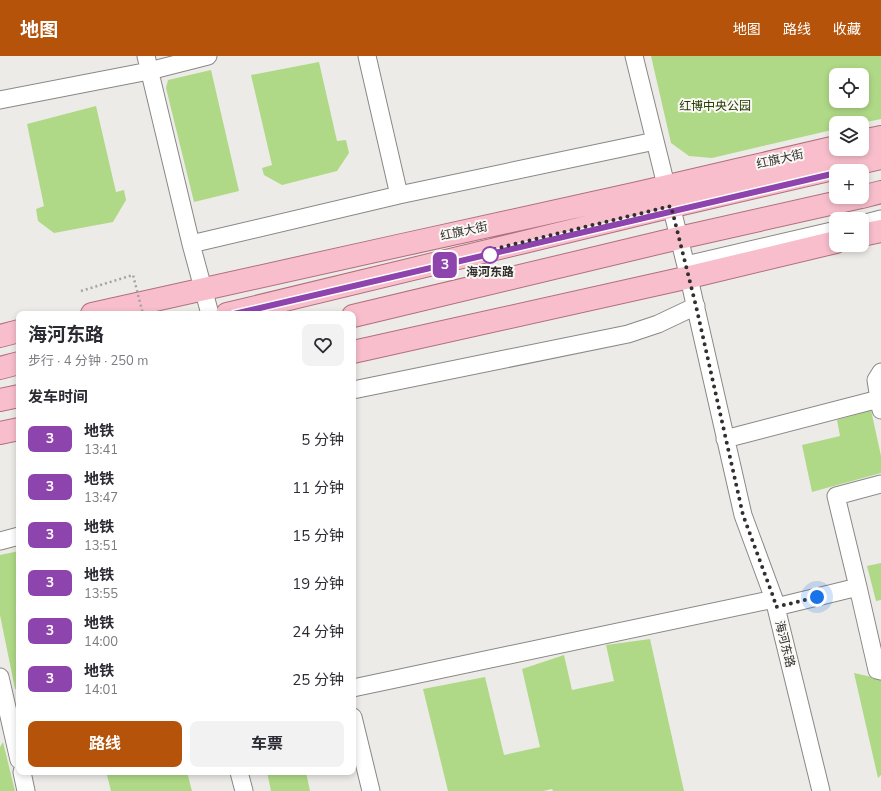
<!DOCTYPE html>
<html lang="zh">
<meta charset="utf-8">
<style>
:root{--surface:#fff;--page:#f2f2f3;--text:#2b2b33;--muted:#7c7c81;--accent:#b45309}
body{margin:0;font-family:"Nunito Sans","Noto Sans SC",sans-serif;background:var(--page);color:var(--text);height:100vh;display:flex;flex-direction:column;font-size:15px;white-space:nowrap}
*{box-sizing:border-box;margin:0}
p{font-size:13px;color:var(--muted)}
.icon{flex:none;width:22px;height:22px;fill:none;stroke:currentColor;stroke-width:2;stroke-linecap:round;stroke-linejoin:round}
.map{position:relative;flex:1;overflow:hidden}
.details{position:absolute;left:16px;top:255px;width:340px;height:464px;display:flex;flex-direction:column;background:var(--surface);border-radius:8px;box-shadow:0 2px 6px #0003}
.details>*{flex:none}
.badge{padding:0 8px;border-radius:6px;font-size:14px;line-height:26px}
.controls{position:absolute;left:829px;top:12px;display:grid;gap:8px}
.controls a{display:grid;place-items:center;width:40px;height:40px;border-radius:8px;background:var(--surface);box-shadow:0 2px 6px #0003;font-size:20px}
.you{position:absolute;width:20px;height:20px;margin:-10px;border:3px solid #fff;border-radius:50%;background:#1a73e8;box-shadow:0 0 0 6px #1a73e833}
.map>.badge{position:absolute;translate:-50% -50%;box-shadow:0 0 0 2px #fff}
h2{padding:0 12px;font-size:15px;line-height:36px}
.round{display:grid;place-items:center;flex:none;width:42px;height:42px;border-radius:8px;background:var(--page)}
.overview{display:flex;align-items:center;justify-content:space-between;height:68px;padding:0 12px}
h1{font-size:19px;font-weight:700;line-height:30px}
.button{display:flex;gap:8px;margin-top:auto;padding:8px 12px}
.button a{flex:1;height:46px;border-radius:8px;background:var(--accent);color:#fff;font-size:16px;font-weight:700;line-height:46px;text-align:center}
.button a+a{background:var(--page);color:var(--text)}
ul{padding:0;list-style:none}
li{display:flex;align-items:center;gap:12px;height:48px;padding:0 12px}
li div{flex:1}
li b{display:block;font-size:15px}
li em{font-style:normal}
li .badge{min-width:44px;font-weight:700;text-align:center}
header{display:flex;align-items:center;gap:24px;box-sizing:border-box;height:56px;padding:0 20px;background:var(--accent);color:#fff}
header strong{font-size:19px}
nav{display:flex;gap:22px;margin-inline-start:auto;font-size:14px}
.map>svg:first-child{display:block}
.green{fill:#afd986;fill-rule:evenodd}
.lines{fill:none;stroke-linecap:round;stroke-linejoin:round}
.minor-casing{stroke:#898885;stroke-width:19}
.major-casing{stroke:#af707f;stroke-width:24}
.minor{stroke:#fff;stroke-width:17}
.major{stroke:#f8becc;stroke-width:22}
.path-bridge{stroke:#a5a3a1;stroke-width:2.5;stroke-dasharray:2 3;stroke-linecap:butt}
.line-casing{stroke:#fff;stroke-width:9}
.line{stroke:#8e44ad;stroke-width:6}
.walk{stroke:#31302f;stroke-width:4;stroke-dasharray:0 7.2}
.stop-dot{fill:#fff;stroke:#8e44ad;stroke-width:2}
.labels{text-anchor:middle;stroke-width:4;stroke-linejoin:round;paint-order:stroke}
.park-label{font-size:12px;fill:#243d00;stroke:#faf8f5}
.street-label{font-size:12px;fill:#31302f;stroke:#faf8f5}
.stop-label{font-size:12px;font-weight:bold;fill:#31302f;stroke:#faf8f5}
</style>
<header>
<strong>地图</strong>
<nav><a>地图</a><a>路线</a><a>收藏</a></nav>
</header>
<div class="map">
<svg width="881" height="735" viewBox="0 0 881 735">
<rect width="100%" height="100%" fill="#edebe8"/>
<path class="green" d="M651 0H881V63L862 67H836V73L712 102 689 100 671 87ZM836 19H862V45H836Z
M319 6 337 85 346 84 349 97 337 115 282 129 264 119 262 112 272 109 251 19Z
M211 14 239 135 194 146 166 32 168 24Z
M96 50 116 136 124 134 126 144 113 166 54 177 38 165 36 153 44 150 27 68Z
M871 354 881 400V417L812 436 802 389 840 380 837 364Z
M19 495V633H15L0 559V499Z
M881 507V544L876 545 867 510Z
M650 583 684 735H553L552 733 543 735H448L423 633 485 621 504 699 540 691 522 613 564 599 572 634 614 625 606 589Z
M854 617 881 623V719L878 722Z
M3 686 15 735H0V691Z
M125 716H187L192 735H111L107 719Z
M267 716H306L310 735H271Z"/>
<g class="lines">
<g class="minor-casing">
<path id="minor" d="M146 0 191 188 210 258
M367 0 399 139
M634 0 689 222 743 459 774 543 821 735
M0 44 149 15 208 0
M862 168 881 163
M191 188 399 139 655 85
M686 209 836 174
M353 334 628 278 658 268 696 250
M879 343 876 324 881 316
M725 383 879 343 881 354
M0 485 19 480
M858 531 836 440 881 428
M776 551 858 531 877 614 881 615
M0 621 19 704
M353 632 774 543
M353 661 371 735
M22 716 26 735
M239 716 244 735"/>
</g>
<g class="major-casing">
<path id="major" d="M862 85 881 81
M862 141 881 136
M862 179 881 175
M92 258C274 216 456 178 638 137 704 122 770 106 836 91
M227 258 669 151 881 102
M353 260 679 182 861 141
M0 280 19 275
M353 296 694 220 836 186
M0 312 19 307
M0 344 19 340
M0 377 19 373"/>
</g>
<use href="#minor" class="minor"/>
<use href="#major" class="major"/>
<path class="path-bridge" d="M81 235 133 219 143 258"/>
</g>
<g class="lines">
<g class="line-casing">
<path id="line" d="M234 258 836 117"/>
</g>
<use href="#line" class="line"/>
<path class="walk" d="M490 199 486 195 671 150 696 250 743 459 774 543 776 551 817 541"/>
</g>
<circle class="stop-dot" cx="490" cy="199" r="8"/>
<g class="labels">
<g class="park-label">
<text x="715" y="54">红博中央公园</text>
</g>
<g class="street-label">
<text transform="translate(780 103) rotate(-13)" y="4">红旗大街</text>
<text transform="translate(464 175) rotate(-12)" y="4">红旗大街</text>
<text transform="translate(785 588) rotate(76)" y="4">海河东路</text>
</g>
<g class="stop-label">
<text x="490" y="220">海河东路</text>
</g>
</g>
</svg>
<div class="controls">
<a><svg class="icon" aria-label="locate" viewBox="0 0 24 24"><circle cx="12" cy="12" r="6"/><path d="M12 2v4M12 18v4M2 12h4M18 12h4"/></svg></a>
<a><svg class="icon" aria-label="layers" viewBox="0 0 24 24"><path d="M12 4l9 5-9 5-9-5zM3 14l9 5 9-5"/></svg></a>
<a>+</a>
<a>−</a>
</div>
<div class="you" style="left:817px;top:541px"></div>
<b class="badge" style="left:445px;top:209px;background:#8e44ad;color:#fff">3</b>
<section class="details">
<div class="overview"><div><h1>海河东路</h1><p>步行 · 4 分钟 · 250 m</p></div><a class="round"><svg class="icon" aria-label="heart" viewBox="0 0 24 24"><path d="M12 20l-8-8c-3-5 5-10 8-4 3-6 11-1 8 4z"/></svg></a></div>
<h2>发车时间</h2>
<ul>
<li><span class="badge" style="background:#8e44ad;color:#fff">3</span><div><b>地铁</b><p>13:41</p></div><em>5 分钟</em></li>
<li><span class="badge" style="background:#8e44ad;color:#fff">3</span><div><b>地铁</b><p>13:47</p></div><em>11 分钟</em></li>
<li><span class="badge" style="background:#8e44ad;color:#fff">3</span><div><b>地铁</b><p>13:51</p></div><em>15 分钟</em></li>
<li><span class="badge" style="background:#8e44ad;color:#fff">3</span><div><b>地铁</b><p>13:55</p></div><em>19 分钟</em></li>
<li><span class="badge" style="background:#8e44ad;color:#fff">3</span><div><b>地铁</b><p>14:00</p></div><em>24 分钟</em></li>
<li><span class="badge" style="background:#8e44ad;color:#fff">3</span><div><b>地铁</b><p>14:01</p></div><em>25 分钟</em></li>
</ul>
<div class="button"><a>路线</a><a>车票</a></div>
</section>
</div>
